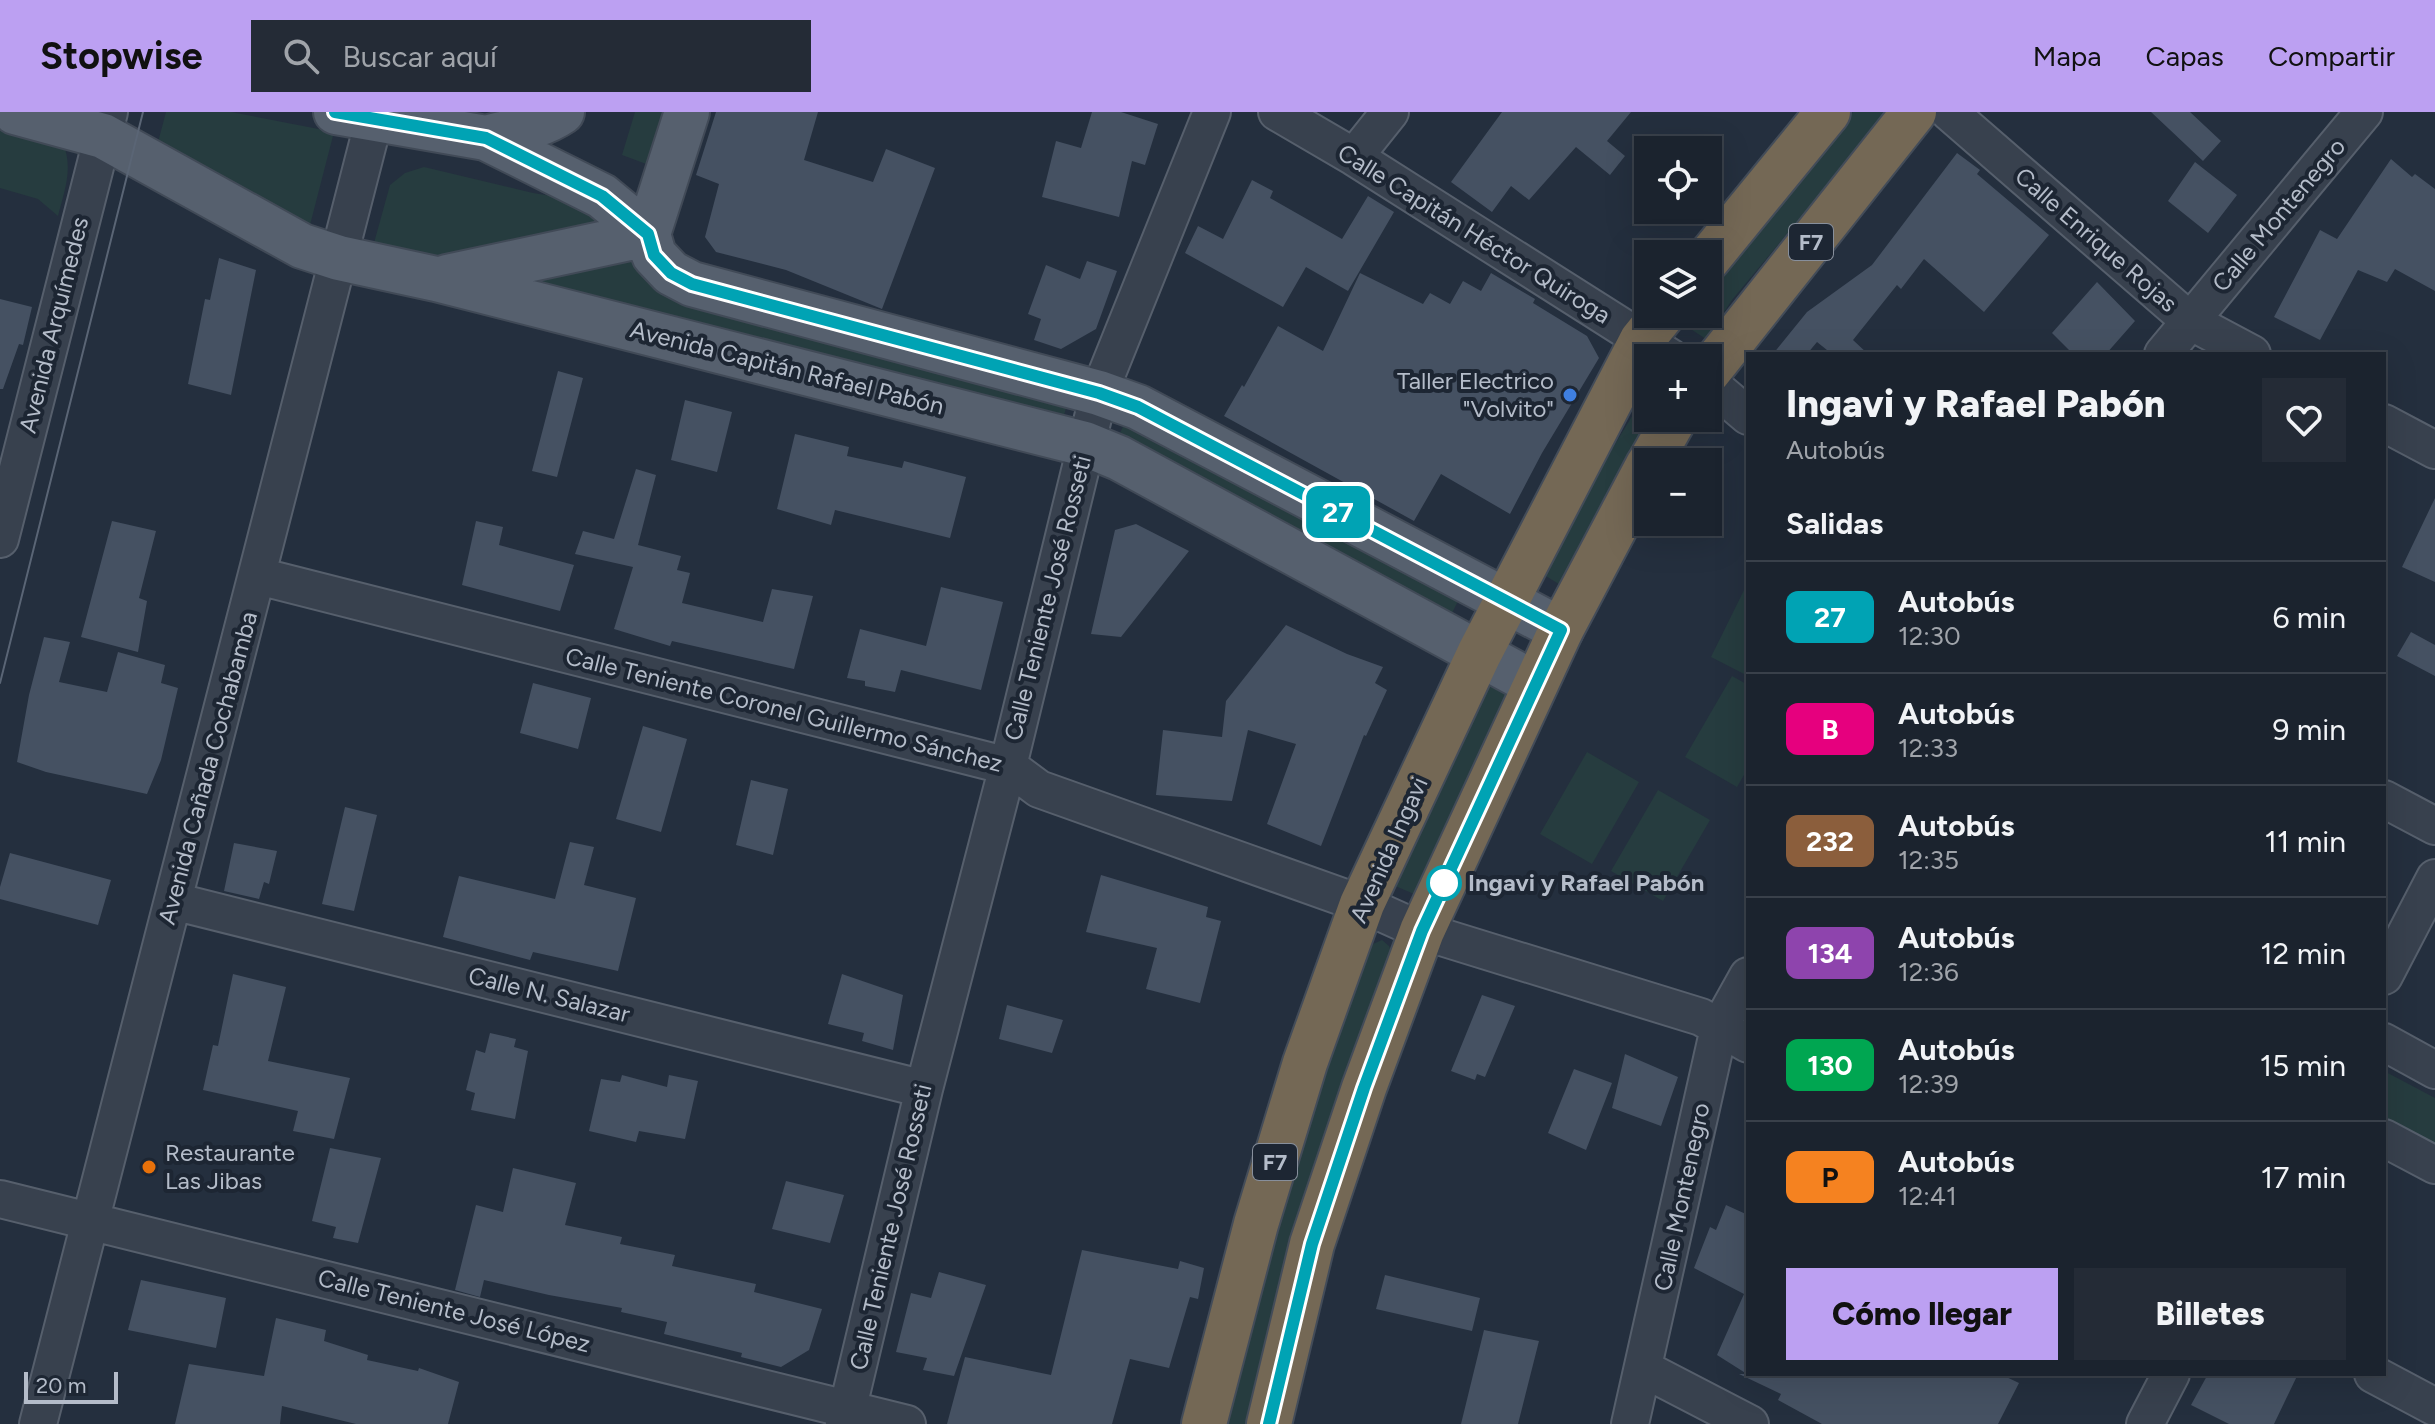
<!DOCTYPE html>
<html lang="es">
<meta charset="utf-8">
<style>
:root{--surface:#1b232e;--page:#242b36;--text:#f1f3f6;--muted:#a0a4aa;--line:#39404a;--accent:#bca0f2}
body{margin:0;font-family:Figtree,sans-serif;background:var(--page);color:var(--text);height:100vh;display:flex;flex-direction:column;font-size:30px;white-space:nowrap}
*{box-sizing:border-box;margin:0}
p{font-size:26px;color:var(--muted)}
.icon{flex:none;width:44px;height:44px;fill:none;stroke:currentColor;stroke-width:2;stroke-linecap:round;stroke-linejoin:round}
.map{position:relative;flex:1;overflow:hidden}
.details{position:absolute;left:1746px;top:240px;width:640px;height:1024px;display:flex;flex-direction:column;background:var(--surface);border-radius:0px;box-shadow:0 8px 32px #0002,0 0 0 2px var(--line)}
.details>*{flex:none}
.badge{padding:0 16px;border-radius:12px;font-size:28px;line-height:52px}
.fabs{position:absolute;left:1634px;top:24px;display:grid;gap:16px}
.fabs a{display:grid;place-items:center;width:88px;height:88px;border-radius:0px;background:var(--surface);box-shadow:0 8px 32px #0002,0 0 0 2px var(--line);font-size:40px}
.scale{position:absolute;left:24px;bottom:20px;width:94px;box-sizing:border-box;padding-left:8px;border:4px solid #b4bcc9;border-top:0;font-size:22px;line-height:28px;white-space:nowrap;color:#b4bcc9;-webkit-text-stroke:6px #1d2633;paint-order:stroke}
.map>.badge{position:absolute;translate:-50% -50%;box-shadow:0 0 0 4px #fff}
h2{padding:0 40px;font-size:30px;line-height:72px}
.round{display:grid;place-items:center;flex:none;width:84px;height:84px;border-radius:0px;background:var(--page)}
.headline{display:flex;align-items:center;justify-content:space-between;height:136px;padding:0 40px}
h1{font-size:38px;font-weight:800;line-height:60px}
.action{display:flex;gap:16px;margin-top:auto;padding:16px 40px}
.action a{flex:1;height:92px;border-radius:0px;background:var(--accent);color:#111;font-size:32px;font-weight:800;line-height:92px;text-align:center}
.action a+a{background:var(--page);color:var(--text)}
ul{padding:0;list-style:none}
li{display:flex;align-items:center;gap:24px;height:112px;padding:0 40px;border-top:2px solid var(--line)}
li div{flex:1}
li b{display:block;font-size:30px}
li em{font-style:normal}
li .badge{min-width:88px;font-weight:700;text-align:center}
header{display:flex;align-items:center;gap:48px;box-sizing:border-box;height:112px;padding:0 40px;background:var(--accent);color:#111}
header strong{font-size:38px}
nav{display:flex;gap:44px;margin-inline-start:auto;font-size:28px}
.search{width:560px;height:72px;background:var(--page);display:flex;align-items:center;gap:20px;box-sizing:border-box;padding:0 28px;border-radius:0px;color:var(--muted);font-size:30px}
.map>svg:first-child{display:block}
.green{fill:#263c3f}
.building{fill:#455162}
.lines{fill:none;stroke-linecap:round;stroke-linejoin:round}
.minor-casing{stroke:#565f6c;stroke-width:40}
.major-casing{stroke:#414a57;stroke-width:48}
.highway-casing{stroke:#434c59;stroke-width:48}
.minor{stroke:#38414e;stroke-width:36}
.major{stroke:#56606e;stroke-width:44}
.highway{stroke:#746855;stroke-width:44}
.tram{stroke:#5a6575;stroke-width:2}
.line-casing{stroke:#fff;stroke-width:18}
.line{stroke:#00a3b4;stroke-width:12}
.shop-dot{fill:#3f7fe0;stroke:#1d2633;stroke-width:3}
.stop-dot{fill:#fff;stroke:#00a3b4;stroke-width:4}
.food-dot{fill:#e8710a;stroke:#1d2633;stroke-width:3}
.labels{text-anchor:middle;stroke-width:8;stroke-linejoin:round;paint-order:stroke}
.shield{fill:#1d2633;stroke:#878f9c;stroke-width:2}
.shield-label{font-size:22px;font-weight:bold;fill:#b4bcc9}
.street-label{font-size:24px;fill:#b4bcc9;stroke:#1d2633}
.poi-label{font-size:24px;fill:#b4bcc9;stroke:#1d2633;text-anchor:end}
.stop-label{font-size:24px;font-weight:bold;fill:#b4bcc9;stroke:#1d2633;text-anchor:start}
</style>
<header>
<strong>Stopwise</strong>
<div class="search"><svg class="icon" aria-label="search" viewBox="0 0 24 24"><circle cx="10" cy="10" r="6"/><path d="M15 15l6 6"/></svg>Buscar aquí</div>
<nav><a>Mapa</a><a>Capas</a><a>Compartir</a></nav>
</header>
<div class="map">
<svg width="2435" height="1312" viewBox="0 0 2435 1312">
<rect width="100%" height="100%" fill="#242f3e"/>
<path class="green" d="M166 0H231L334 20 310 113 157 34Z
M635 0H666L649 53 622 43Z
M1853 0H1888L1732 188 1706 227 1689 216 1698 202H1708V188L1733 150Z
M0 17 64 34C73 58 64 80 58 104L38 87 0 76Z
M424 55 533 81 551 84 571 81 598 109 419 147 374 131 390 73 405 61Z
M635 143 1067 293 1062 310 514 169Z
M1648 278V306H1658L1562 474 1541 461 1595 365Z
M1125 310 1461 483 1451 503 1116 330Z
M1748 470V564L1711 545Z
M1732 564 1748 573V656L1737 675 1685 645Z
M1488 573 1508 584 1414 782 1393 773Z
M1587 640 1639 670 1592 752 1540 722Z
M1658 678 1710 708 1663 789 1611 759Z
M1382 828 1389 834 1393 844 1251 1312H1226L1281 1096 1313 987 1367 842 1373 832Z
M2384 959 2435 986V1041L2384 1014Z"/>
<path class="building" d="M716 0H818L804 48 873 70 886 37 935 56 882 197 786 158 716 140 705 125 719 72 696 63Z
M1092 0H1121L1158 12 1145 53 1132 49 1119 105 1042 85 1056 29 1081 36Z
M1502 0H1631L1607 29 1625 44 1610 63 1576 35 1529 88 1511 74 1492 100 1451 70Z
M2151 0H2190L2221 29 2203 49Z
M1957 41 1980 58 1977 62 2049 123 1984 200 1924 147 1901 177 1897 173 1853 228 1868 242H1832L1817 230 1807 242H1773L1807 200 1872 153Z
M2391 47 2412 65 2415 62 2435 77V179L2395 157 2387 170 2358 158 2320 228 2274 205 2320 118 2337 127Z
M2195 50 2237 83 2208 121 2168 89Z
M1252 68 1273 79 1270 86 1342 127 1368 84 1394 100 1348 179 1306 155 1283 195 1185 141 1198 114 1223 127Z
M219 146 256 158 231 283 188 272 205 187 210 188Z
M1087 149 1117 159 1096 217 1061 237 1034 228 1041 207 1028 202 1046 153 1080 167Z
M1360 161 1423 192 1430 181 1450 192 1463 169 1481 179 1491 161 1535 187 1533 191 1587 224 1599 246 1542 341 1510 402 1441 362 1414 409 1224 304 1242 273 1244 275 1278 214 1323 239Z
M2097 170 2135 209 2106 242H2073L2052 221Z
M0 187 32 195 23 233 19 232 3 277H0Z
M558 259 583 266 557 365 532 359Z
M685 288 732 300 717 360 671 348Z
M795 322 849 335 847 344 902 356 904 349 966 365 950 426 835 398 831 413 777 397Z
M636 357 656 363 638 433 681 444 677 458 690 461 682 491 763 510 772 477 813 484 794 557 672 529 670 534 614 517 633 455 575 442 583 419 614 427Z
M2435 386V470L2402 455Z
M112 409 156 419 139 486 147 489 138 540 81 525Z
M476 409 503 415 499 433 574 453 560 499 462 473Z
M1136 412 1189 439 1121 525 1091 522 1115 418Z
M941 475 1003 490 981 578 901 558 895 580 865 574V569L847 566 860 517 926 534Z
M1286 513 1347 542 1383 555 1375 571 1387 578 1366 624 1364 623 1321 734 1267 712 1296 632 1248 618 1232 689 1156 683 1163 618 1222 625 1226 589Z
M2411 520 2435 533V564L2397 544Z
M44 525 70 530 59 570 107 580 118 540 165 553 161 571 178 576 161 648 147 682 46 660 17 650 29 583Z
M533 571 591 586 578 637 520 621Z
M643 614 687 627 661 720 616 707Z
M751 668 788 677 773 743 736 733Z
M345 695 377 703 354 799 322 792Z
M570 730 594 735 584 773 636 786 618 859 533 840 530 848 443 825 459 764 555 787Z
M234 731 277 739 269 772 264 770 259 787 224 779Z
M10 741 111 768 98 813 0 787V775Z
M1101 763 1208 795 1206 805 1221 809 1200 891 1146 877 1157 836 1086 820Z
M233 862 286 875 268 949 350 966 334 1027 293 1019 298 999 203 978 213 933 218 934Z
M842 862 903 883 893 938 862 929 864 921 828 912Z
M1482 883 1515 894 1485 965 1477 962 1475 968 1451 959Z
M1007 893 1063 908 1052 941 999 927Z
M490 921 516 927 514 935 528 939 515 1007 471 998 475 981 466 978 476 938 485 941Z
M1625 942 1678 965 1661 1014 1612 996Z
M1574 957 1612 971 1586 1038 1548 1021Z
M622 963 667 975 669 963 698 969 685 1027 639 1019 636 1030 589 1019 601 967 620 970Z
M330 1036 381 1046 358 1131 333 1126 336 1115 312 1109Z
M513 1056 576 1071 565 1113 622 1125 620 1132 675 1143 672 1154 756 1172 754 1180 822 1197 809 1238 781 1255 741 1245 742 1241 664 1222 667 1210 621 1200 622 1196 549 1183 484 1168 480 1185 455 1178 476 1093 503 1100Z
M786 1069 844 1083 830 1131 772 1117Z
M1726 1093 1748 1103V1262H2000L2019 1271 1998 1312H1822L1778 1288 1781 1282 1739 1262H1747L1717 1243 1744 1182 1694 1156 1710 1115 1716 1118Z
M1082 1138 1178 1157 1180 1149 1204 1156 1198 1187 1190 1185 1169 1256 1130 1247 1112 1312H947L965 1245 1051 1263Z
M939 1160 986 1173 954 1264 923 1258 927 1246 896 1240 911 1181 931 1186Z
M1385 1163 1480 1186 1472 1219 1376 1197Z
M141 1168 226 1186 216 1236 128 1218Z
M276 1206 326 1218 324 1229 368 1243 367 1248 418 1259 419 1256 459 1270 448 1312H356L282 1294 280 1312H175L189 1252 264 1264Z
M1484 1218 1539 1229 1518 1312H1461Z
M2208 1262H2298L2274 1312H2229L2191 1293Z"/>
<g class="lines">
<g class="minor-casing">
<path id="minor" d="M1277 0 1354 45 1671 246
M1949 0 2190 209 2252 242
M1354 45 1390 0
M2163 242 2364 0
M1708 270 1748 304
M2384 311 2435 338
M0 427 109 0
M258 464 1008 654 1039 677 1362 792 1422 819 1701 905 1748 932
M2384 687 2435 714
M173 789 924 977
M2384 864 2435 766
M2384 930 2435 958
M2384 1026 2435 1053
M0 1087 907 1312
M1644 1257 1750 1312
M2373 1262 2435 1295
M38 1312 376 0
M844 1312 924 977 1008 654 1099 281 1212 0
M1630 1312 1719 916 1748 864
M2145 1312 2171 1262"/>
</g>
<g class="major-casing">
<path id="major" d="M15 0 103 24 302 134 339 146 436 167 1085 332 1119 346 1535 572
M336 0 486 26 602 84 648 122 654 143 671 161 692 172 1099 281 1138 295 1561 518
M486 26C512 19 540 15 562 0
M648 122 687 0
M447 165 648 122"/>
</g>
<g class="highway-casing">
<path id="highway" d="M1708 147 1828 0
M1708 260 1914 0
M1650 350 1675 306
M1204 1312 1256 1112 1305 951 1362 792 1479 542 1642 228 1663 202
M1269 1312 1312 1132 1364 976 1422 819 1561 518 1648 353"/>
</g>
<use href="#minor" class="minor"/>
<use href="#major" class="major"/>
<use href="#highway" class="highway"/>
<path class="tram" d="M0 571 143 0"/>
</g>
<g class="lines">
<g class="line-casing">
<path id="line" d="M335 0 486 26 602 84 648 122 654 143 671 161 692 172 1099 281 1138 295 1561 518 1422 819 1364 976 1312 1132 1269 1312"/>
</g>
<use href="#line" class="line"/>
</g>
<circle class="shop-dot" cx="1570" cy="283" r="8"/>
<circle class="stop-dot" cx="1444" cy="771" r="16"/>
<circle class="food-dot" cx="149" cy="1055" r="8"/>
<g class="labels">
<g class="shield">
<rect x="1789" y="112" width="44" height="36" rx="6"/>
<rect x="1253" y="1032" width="44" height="36" rx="6"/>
</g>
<g class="shield-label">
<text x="1811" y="138">F7</text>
<text x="1275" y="1058">F7</text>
</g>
<g class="street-label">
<text transform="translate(2279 103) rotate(-50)" y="8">Calle Montenegro</text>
<text transform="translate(1474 122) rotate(32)" y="8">Calle Capitán Héctor Quiroga</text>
<text transform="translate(2096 128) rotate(41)" y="8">Calle Enrique Rojas</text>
<text transform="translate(54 213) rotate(-76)" y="8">Avenida Arquímedes</text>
<text transform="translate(787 256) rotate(14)" y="8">Avenida Capitán Rafael Pabón</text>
<text transform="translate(1048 486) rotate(-76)" y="8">Calle Teniente José Rosseti</text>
<text transform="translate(784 598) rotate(14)" y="8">Calle Teniente Coronel Guillermo Sánchez</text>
<text transform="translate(208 656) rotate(-75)" y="8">Avenida Cañada Cochabamba</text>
<text transform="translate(1389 738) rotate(-66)" y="8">Avenida Ingavi</text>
<text transform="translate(549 883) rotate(14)" y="8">Calle N. Salazar</text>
<text transform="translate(1682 1085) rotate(-78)" y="8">Calle Montenegro</text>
<text transform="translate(891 1115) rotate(-77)" y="8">Calle Teniente José Rosseti</text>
<text transform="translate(454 1199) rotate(14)" y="8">Calle Teniente José López</text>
</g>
<g class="poi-label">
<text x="1554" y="277">Taller Electrico<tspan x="1554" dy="28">"Volvito"</tspan></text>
<text x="165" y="1049" text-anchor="start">Restaurante<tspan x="165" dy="28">Las Jibas</tspan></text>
</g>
<g class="stop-label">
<text x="1468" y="779">Ingavi y Rafael Pabón</text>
</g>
</g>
</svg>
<div class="fabs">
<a><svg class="icon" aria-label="locate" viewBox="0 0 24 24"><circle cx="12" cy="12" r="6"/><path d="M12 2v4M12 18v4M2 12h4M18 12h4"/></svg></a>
<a><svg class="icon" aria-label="layers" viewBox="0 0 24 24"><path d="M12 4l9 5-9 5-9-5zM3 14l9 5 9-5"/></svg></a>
<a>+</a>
<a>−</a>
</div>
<div class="scale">20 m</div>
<b class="badge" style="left:1338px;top:400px;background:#00a3b4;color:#fff">27</b>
<section class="details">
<div class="headline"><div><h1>Ingavi y Rafael Pabón</h1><p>Autobús</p></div><a class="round"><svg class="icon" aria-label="heart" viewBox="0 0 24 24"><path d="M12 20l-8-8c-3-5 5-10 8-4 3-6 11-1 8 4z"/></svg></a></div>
<h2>Salidas</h2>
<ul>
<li><span class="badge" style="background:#00a3b4;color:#fff">27</span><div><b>Autobús</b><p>12:30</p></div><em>6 min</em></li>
<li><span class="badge" style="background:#e6007e;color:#fff">B</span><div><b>Autobús</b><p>12:33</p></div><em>9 min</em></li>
<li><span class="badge" style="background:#8b5e3c;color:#fff">232</span><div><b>Autobús</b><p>12:35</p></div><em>11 min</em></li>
<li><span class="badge" style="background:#8e44ad;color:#fff">134</span><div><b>Autobús</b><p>12:36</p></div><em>12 min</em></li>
<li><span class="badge" style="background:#00a651;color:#fff">130</span><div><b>Autobús</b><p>12:39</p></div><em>15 min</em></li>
<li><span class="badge" style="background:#f58220;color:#111">P</span><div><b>Autobús</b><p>12:41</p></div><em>17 min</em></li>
</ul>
<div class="action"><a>Cómo llegar</a><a>Billetes</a></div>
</section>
</div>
